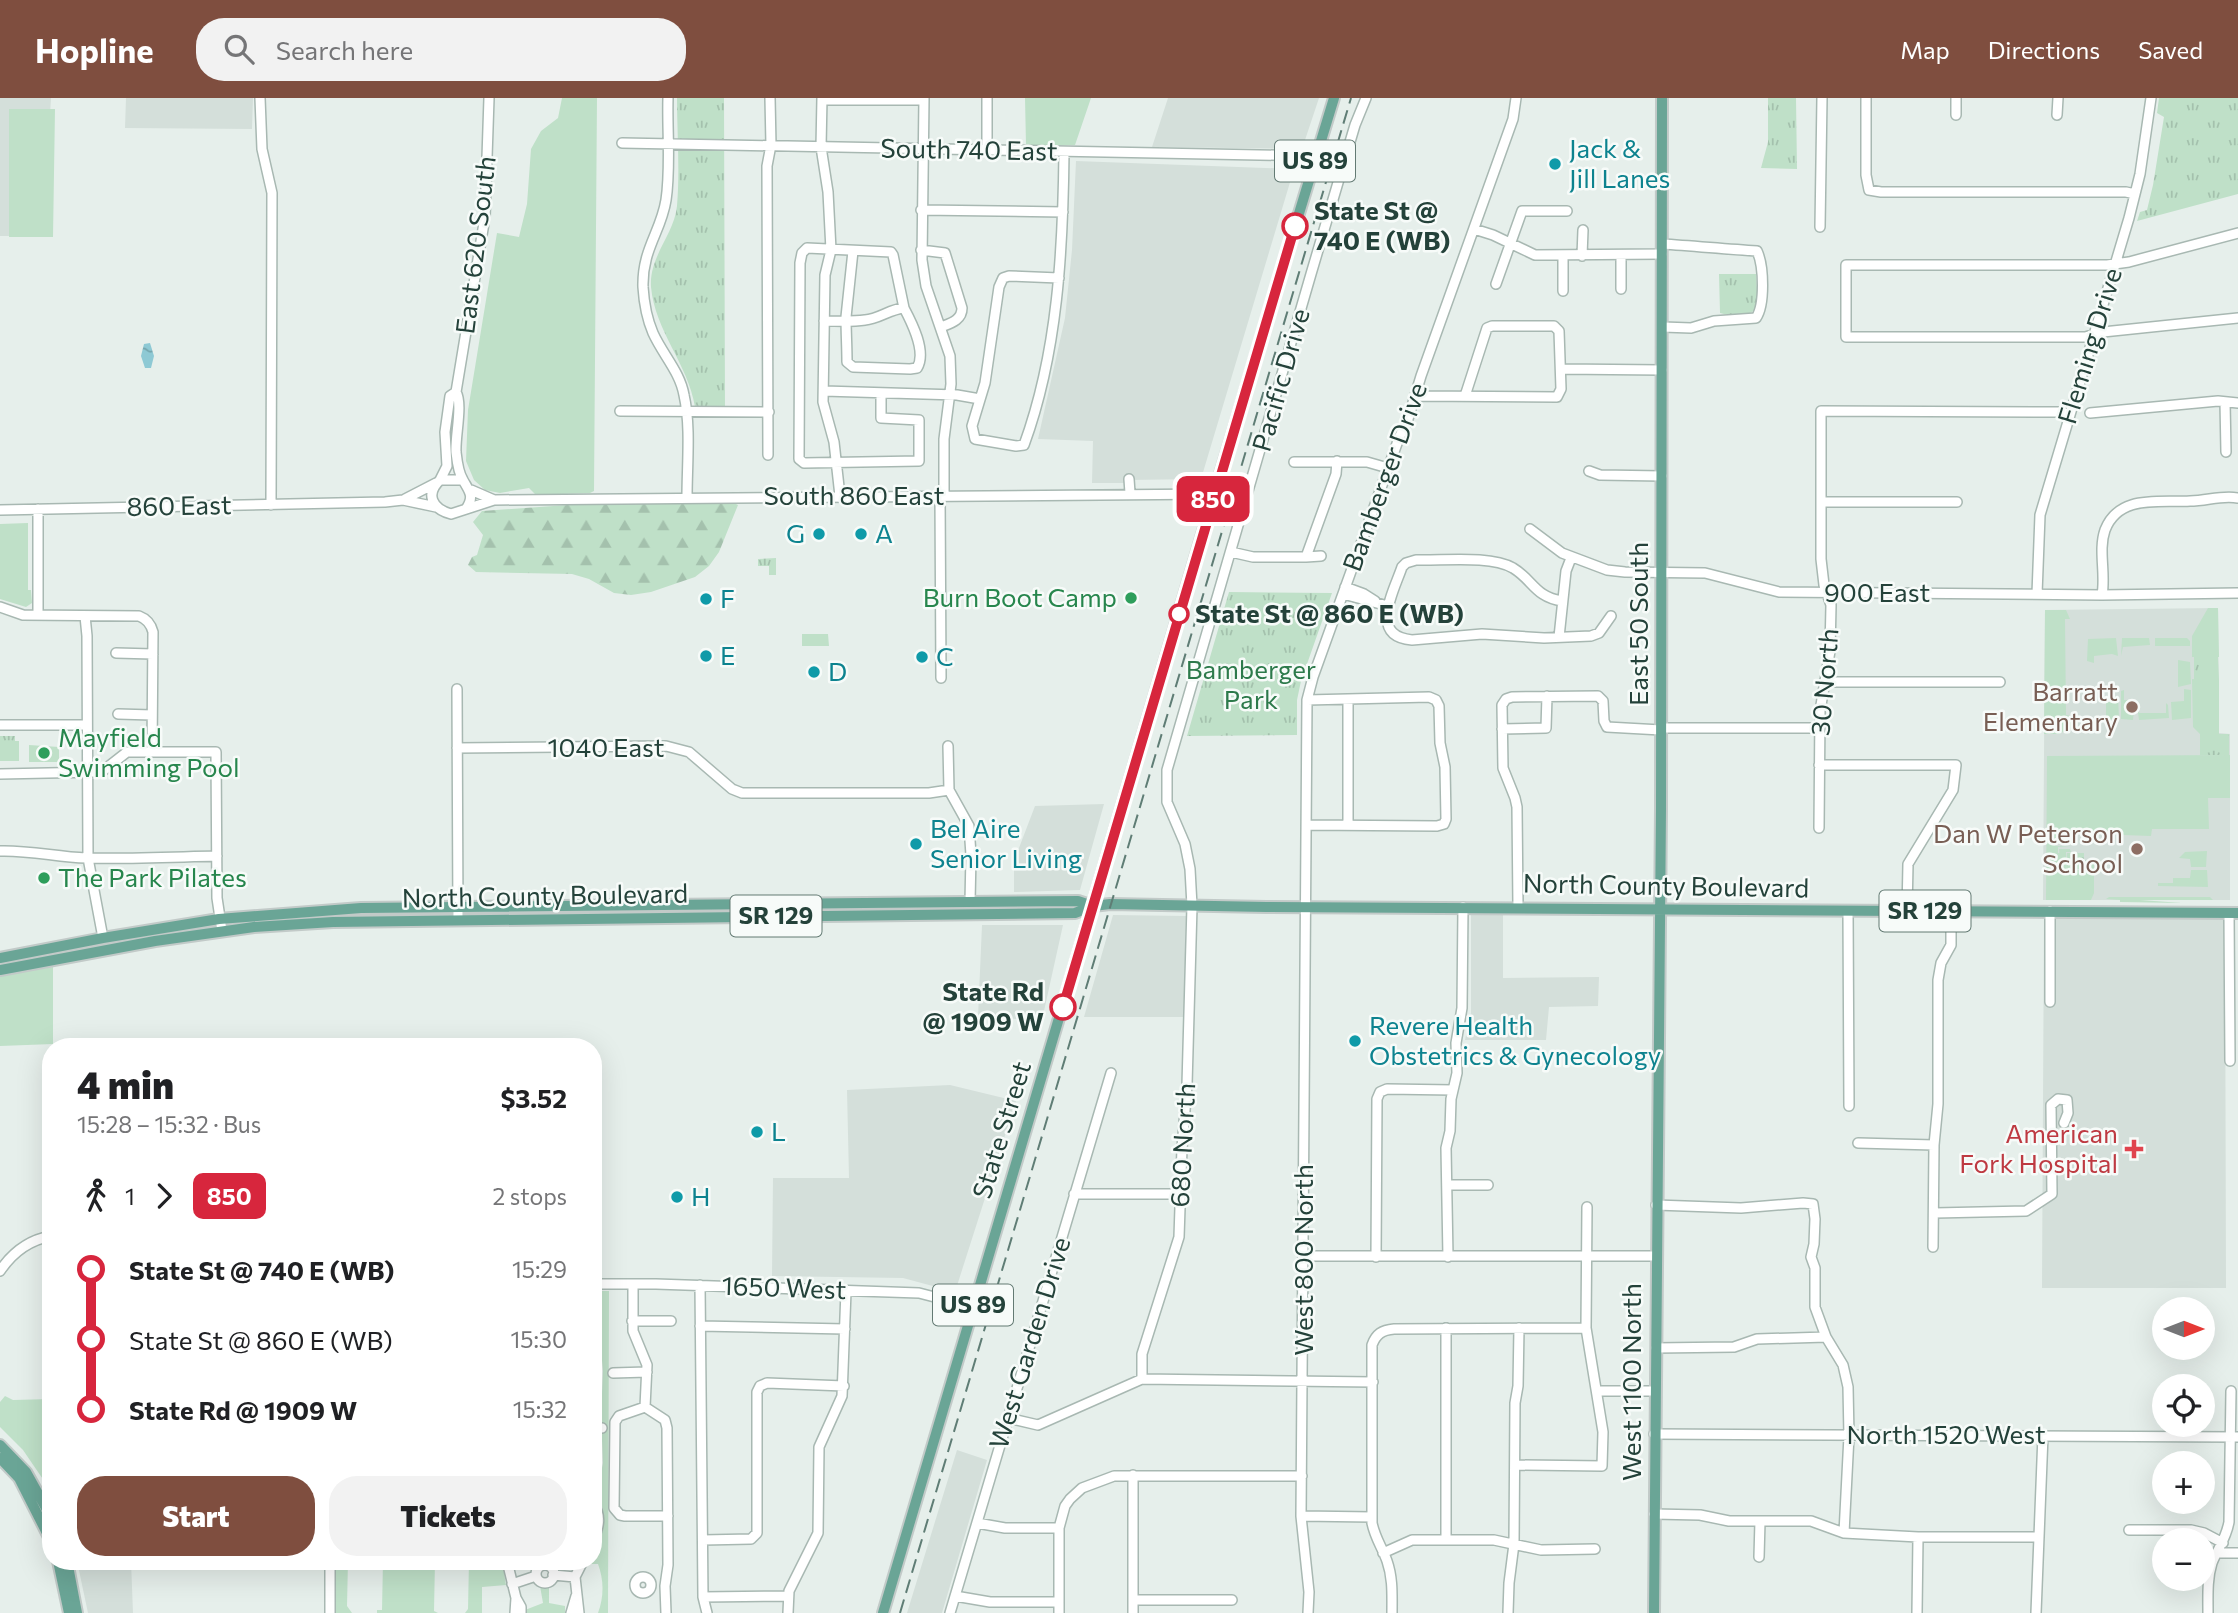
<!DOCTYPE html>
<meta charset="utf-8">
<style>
:root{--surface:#fff;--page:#f2f2f2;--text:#202124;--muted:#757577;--accent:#7f4e3f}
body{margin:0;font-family:Commissioner,sans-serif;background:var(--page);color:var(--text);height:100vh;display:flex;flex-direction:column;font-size:26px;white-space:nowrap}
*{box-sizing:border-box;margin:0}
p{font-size:23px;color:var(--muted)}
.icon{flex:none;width:38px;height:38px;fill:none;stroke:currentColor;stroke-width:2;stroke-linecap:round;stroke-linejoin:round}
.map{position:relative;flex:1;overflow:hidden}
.details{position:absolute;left:42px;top:940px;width:560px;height:532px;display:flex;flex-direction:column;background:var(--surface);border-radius:28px;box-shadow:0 7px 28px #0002}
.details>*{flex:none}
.badge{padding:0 14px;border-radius:10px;font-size:24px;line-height:46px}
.needle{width:46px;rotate:90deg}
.tools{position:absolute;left:2152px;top:1199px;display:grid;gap:14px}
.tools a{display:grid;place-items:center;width:63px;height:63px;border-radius:50%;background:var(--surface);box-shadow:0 7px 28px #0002;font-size:35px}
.map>.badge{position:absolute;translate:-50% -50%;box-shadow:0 0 0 4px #fff}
.legs{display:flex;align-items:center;gap:10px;height:77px;padding:0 35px;font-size:23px}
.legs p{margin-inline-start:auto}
.summary{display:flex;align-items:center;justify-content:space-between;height:119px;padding:0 35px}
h1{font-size:38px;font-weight:800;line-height:52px}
.button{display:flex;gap:14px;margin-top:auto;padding:14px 35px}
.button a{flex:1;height:80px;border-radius:28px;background:var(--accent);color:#fff;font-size:28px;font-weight:800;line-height:80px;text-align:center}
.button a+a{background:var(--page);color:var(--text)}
ul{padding:0 35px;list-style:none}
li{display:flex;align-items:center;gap:24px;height:70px;font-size:26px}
li i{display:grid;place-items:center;width:10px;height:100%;margin:0 9px;background:currentColor}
li i::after{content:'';width:18px;height:18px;margin:-9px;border:5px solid;border-radius:50%;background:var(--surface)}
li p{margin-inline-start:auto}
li:first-child i{background:linear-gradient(#0000 50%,currentColor 0)}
li:last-child i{background:linear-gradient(currentColor 50%,#0000 0)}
header{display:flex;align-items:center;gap:42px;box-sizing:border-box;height:98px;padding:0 35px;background:var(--accent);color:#fff}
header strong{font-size:33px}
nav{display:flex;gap:38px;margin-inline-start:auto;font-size:24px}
.search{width:490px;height:63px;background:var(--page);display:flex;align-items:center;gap:18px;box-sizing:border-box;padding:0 24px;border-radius:28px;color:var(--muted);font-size:26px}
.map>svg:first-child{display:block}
.built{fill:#d4dfda}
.green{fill:#bfe0c8}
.forest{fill:url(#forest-firs)}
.park{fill:url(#park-tufts)}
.water{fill:url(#water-ripples)}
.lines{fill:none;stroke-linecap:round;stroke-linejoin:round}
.minor-casing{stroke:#a8b8b2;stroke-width:12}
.major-casing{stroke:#c2cac8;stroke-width:14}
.minor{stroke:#fff;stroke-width:9}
.major{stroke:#6aa596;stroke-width:10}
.rail{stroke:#5f7d75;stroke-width:2;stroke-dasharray:14 7;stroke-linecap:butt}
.line-1-casing{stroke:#fff;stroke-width:16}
.line-1{stroke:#d7263d;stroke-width:10}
.culture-dot{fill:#0f9aa8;stroke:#f7fbf9;stroke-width:2.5}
.stop-1-dot{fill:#fff;stroke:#d7263d;stroke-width:3.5}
.leisure-dot{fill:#2e9e5b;stroke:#f7fbf9;stroke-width:2.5}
.education-dot{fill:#8d6e63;stroke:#f7fbf9;stroke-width:2.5}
.health-dot{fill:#e0444e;stroke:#f7fbf9;stroke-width:2.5}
.labels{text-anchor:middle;stroke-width:5;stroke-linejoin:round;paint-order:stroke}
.shield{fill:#f7fbf9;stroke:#637a73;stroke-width:2}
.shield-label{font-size:24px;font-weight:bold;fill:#24423a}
.culture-label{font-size:26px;fill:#0d838f;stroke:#f7fbf9;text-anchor:start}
.street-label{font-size:26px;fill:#24423a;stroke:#f7fbf9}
.stop-label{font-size:26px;font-weight:bold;fill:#24423a;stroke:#f7fbf9;text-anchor:start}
.leisure-label{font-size:26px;fill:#27864d;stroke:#f7fbf9;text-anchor:start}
.park-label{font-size:26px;fill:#2d7a4b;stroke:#f7fbf9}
.education-label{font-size:26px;fill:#785e54;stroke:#f7fbf9;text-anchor:end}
.health-label{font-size:26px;fill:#be3a42;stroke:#f7fbf9;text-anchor:end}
</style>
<header>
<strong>Hopline</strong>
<div class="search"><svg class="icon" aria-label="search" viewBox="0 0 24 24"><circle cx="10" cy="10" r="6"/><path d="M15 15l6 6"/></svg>Search here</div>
<nav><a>Map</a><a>Directions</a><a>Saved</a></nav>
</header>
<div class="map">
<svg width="2238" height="1515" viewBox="0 0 2238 1515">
<defs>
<pattern id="forest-firs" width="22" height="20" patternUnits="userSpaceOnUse" patternTransform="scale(1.75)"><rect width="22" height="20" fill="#bfe0c8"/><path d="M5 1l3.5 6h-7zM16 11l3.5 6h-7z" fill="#a4c1ad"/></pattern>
<pattern id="park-tufts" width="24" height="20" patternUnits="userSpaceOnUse" patternTransform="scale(1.75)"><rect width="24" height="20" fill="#bfe0c8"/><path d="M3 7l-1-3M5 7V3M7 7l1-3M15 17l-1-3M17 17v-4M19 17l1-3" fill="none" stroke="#a4c1ad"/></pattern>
<pattern id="water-ripples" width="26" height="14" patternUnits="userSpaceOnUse" patternTransform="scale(1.75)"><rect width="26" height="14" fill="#8ec9d4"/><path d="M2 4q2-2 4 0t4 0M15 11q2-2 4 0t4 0" fill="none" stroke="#74a5ad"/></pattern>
</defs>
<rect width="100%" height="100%" fill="#e6efeb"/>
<path class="built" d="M0 0H51L50 17 10 16 9 138H0Z
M126 0H253L252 31 125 30Z
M1168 0H1319L1302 51 1152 49Z
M1076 63 1294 71 1201 381 1128 382 1127 385H1092L1093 343 1038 341 1065 220 1072 152Z
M2218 510 2219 635 2230 636V802H2043L2045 512Z
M1104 706 1080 792 1014 794V763L1035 708Z
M1471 814 1503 815V880L1599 879 1598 908 1549 909 1546 942H1465L1471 915Z
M1113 817 1186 818 1184 919H1084Z
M2044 819 2225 821 2226 1190H2042Z
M982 827H1063L1042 922 978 919Z
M950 987 1016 1003 955 1194 903 1180 772 1178 773 1080H849L847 992Z
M957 1352 987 1362 942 1515H907Z
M77 1463H131L133 1515H88Z"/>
<path class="green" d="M562 0H597L594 393 590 395 536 397 529 390 500 395 485 392 474 382 466 363 468 312 497 135 519 139 527 106 531 51 541 33 558 20Z
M1025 0H1091L1075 47H1026Z
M9 11H55L53 139H9Z
M28 425V492H31L32 505 26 509 0 501V426Z
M2208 510H2218L2219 559H2192V538Z
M2045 512H2066L2070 521H2065L2066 617 2071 618V630L2059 636H2044Z
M802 536H828L829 548H802Z
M2116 540 2118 558 2112 556 2094 558V565L2087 563 2088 541Z
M2122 540H2149L2150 547 2123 549 2121 558Z
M2155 540H2187L2190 543V548H2155Z
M2178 562 2190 564 2191 586 2178 589Z
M2192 581 2219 582V636H2200L2193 629Z
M2184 591 2191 592V620L2172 622 2171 604 2184 603Z
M2124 592V602H2135L2133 622 2121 621V593Z
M2113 598H2118L2119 621 2106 622V604H2113Z
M2139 605V615H2166V605L2168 607 2169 620 2139 622 2137 607Z
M29 647 59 649V664H29Z
M2230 657V700H2208L2209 731H2152L2151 738 2123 737 2122 735 2101 736V734H2057L2056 748 2071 749H2058V755H2052L2051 776H2061L2059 751H2070L2071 754H2066L2067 772H2085V762H2094V795L2091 802H2046L2047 658Z
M2207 753 2206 769H2191L2190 761 2179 760 2185 754Z
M2191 772H2207L2208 789 2158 788V785H2173V780H2190Z
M2109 799H2210L2213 802H2140L2182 805 2120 804V802L2106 801Z
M53 869V946L0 948V878Z
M593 1193H609L608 1515H598C604 1499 604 1482 598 1466H591C605 1436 609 1415 593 1384V1381L600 1380 603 1365 601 1318 603 1273 597 1210 593 1209Z
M5 1298 13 1302 51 1301V1393L23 1352 0 1329V1304Z
M336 1463H348L347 1508 352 1515H336Z
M383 1463H435L434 1513 438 1515H377V1512H382Z
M469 1463H502L506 1487 482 1489V1515H465L468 1511Z
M540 1488H549V1505L565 1508V1515H525V1512L543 1505Z"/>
<path class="forest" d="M698 403 734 405 738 407 719 454 709 468 695 479 651 494 631 497 614 495 589 481 572 476 476 474 468 467 472 459 477 457 483 437 473 424 482 413 609 404Z"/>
<path class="park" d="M677 0H724L725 309H695C688 266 655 233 651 189 649 158 674 137 677 108 680 72 677 35 677 0Z
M1768 0H1796L1797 71 1761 70 1768 44Z
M2159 0H2238V96L2137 123 2140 114 2147 112 2153 87 2164 19 2157 15Z
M1719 176H1756L1758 208C1751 220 1732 218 1720 215Z
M776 460V477H769V468H758V461Z
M1229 494 1332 495 1301 583 1297 602V637L1187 638Z
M2194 559H2218L2219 582H2194Z
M2200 636H2229V657H2200Z
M0 638H15V643H19V663H0Z
M2052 755H2061V776H2051Z
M2067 755H2084V771H2067Z"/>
<path class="water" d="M150 245 154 258 151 270H145L141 258 144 246Z"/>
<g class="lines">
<g class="minor-casing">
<path id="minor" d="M260 0 262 51 272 95 271 407
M668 0C667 33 671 69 666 102 661 134 642 151 643 189 644 205 647 221 653 235 663 257 680 274 684 297 691 328 687 367 687 399
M822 0 821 49 828 94 831 152 825 177 823 304 834 344 840 398
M924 0 922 162 926 188 950 258 951 286 944 341V397
M987 0V52
M1866 0V77L1869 92 1881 94H2126L2135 96
M822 2H923
M1956 17V0
M2057 17 2058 0
M622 45 1317 58
M921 112 1063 114
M1820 129 1822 0
M1474 131 1493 137 1535 157 1662 156
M2238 135 2129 164 2107 167H1846V239H2085L2103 234 2238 220
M1662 146C1694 148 1725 151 1757 153 1764 168 1765 207 1756 220L1714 223 1691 230 1663 229
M921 152 945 155 962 210C962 222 951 225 941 229
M1621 157V191
M1563 158V193
M1582 158 1583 132
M1059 180 1009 178 1003 180 999 189 985 285 972 328 975 341 1016 348 1024 347C1058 254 1063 151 1064 54
M1496 186 1522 113H1567
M824 223C838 223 852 224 865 222 879 221 890 211 904 210 912 225 927 254 917 270L910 271 853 269 847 264C847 249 846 234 846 219L853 153
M1561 271 1662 272
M824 293 957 297 980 301
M881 295V320L919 322V363L804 365 799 361 800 165 802 155 807 150 891 154 893 157 904 210
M1416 298 1557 299 1561 291 1559 233 1554 228H1492L1487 230 1465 298
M2225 304 2226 354
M620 313 769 314
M2090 315 2218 303 2238 305
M768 357 767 68 771 47 770 0
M1294 364H1367L1388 370
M1589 373 1600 377 1662 378
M1129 381 1130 395
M440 382 447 368 445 334 450 298 456 294
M463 382H440C425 396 432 411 451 416L494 402 1214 396
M471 392 494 402
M940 397 941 580
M405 401 436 385
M1821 404H1957
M466 411C475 398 469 393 463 382 458 374 457 363 456 354 455 338 463 306 456 294L485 119 489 0
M0 412 385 404 403 402 436 409
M1530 431 1562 455 1607 472 1625 474 1705 475 1779 494 2102 497 2238 495
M1231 454 1253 459H1306
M1321 458 1306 459 1336 376 1337 363
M1345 489 1364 496 1375 503
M1343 496 1388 508
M2037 496 2040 417 2129 120 2140 76 2151 0
M2102 497C2106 476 2098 452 2105 432 2119 396 2159 405 2190 403 2207 403 2221 397 2238 400
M1562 503C1535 499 1533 482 1513 470 1490 457 1442 463 1416 462L1406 465 1402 469C1394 493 1368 538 1412 542L1482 536 1544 540 1591 538 1599 535 1611 518
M0 509 23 517 139 518C147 521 151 526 153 534L152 654
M38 517V411
M85 518 87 538 88 760 103 840
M1559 539 1566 473 1571 460
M116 555 153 556
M1825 582 1833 584H2000
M457 591 458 822
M118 616 152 617
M0 627H87
M1661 630H1819
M1502 631 1546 630 1547 598
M948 648 949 692 969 728 971 757 970 804
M457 650 666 648 689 654 732 691 742 695H929L949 692
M1819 667H1956L1953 692 1908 766 1907 813
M0 676 96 674 104 672 127 654H216L217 800 222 833
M1306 727 1437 728 1444 726 1446 721 1445 669 1440 645 1439 608 1436 602 1429 599 1307 602
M1348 727V601
M1819 730 1820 613 1830 553 1831 507 1824 487 1821 461V313L2062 314 2070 316
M0 753C29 752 57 759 86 760 130 761 173 759 217 758
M1518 809 1517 709 1515 700 1503 670 1502 607 1506 601 1512 599 1598 598 1603 603 1604 623 1607 629 1661 632
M1848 813 1849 1008
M2050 813V904
M2229 815 2230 963
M1858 1045 1934 1047
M1447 1087H1488
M1074 1096H1180
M1656 1107 1741 1110 1803 1105 1813 1106 1815 1121 1814 1146 1811 1159 1815 1170V1209L1826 1239 1843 1267 1848 1289 1849 1338 1844 1435
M1935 1115 2026 1113 2052 1096 2051 1007 2058 1001 2067 1002 2068 1015 2064 1025
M1933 1149 1934 1047 1938 1006V882L1941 865 1951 847V813
M1304 1158H1656
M1376 1159 1377 1001 1380 994 1387 991 1453 992
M1448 1159 1446 1050 1450 1033 1451 1001 1457 975 1456 945 1462 910 1463 809
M0 1173C12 1155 29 1142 51 1138
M593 1186H656L919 1195 973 1209
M633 1186V1233L647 1267 645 1309
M700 1187 703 1499 707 1515
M632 1223H671
M700 1228 845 1231
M1656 1250 1734 1249 1757 1241 1826 1239
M613 1275 647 1274
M1142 1281V1256L1179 1139 1182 1050 1187 987 1192 808 1190 771 1185 746 1167 704V672L1311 176 1355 27 1366 0
M1598 1293H1655
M645 1309 665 1322 667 1330 668 1467 665 1488 666 1515
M645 1309 619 1318 615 1324 614 1410 620 1417 625 1418H668
M1008 1320 1038 1327 1142 1281 1373 1284
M593 1330H602
M1654 1336 2238 1339
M1515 1367 1602 1368 1603 1334 1586 1230 1587 1109
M1133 1377V1515
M593 1404C601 1418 600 1427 593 1442
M1654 1416 1700 1417 1729 1423H1811L1844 1435 1918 1439H2037
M1301 1418 1372 1419
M977 1425 1005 1430H1059
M2129 1432H2191L2204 1435 2223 1445
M703 1442 751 1441 757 1435V1294L760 1288 767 1285 844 1288
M1446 1442V1230
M1383 1455 1412 1442H1494L1541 1452 1595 1451
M2217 1455H2238
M1759 1459 1760 1423
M330 1463V1515
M507 1463 516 1500 515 1515
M536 1476a9 9 0 1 1 18 0a9 9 0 1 1-18 0Z
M553 1477 575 1479
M635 1487a8 8 0 1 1 16 0a8 8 0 1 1-16 0Z
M512 1486 536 1478
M955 1498 990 1504H1059
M703 1499 788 1498
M516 1500 521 1509V1515
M1133 1502H1232
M571 1515 576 1498
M579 1515 575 1479 583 1463
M788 1515 789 1493 818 1435 819 1349 842 1298 846 1193
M950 1515 1111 975
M1059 1515V1430L1065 1408 1070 1401 1082 1390 1114 1378H1302
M1308 1515 1309 1494 1301 1418 1307 602 1313 579 1399 340 1408 321 1421 278 1513 21 1516 0
M1392 1515C1392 1497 1393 1480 1387 1463 1382 1449 1375 1440 1372 1425V1247C1376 1236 1382 1232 1394 1231L1586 1230
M1508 1515 1509 1485 1514 1446 1515 1305 1518 1288 1519 1230
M1917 1515 1918 1439
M2036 1515 2043 1337
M2208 1515C2208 1498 2207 1481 2212 1465 2218 1450 2226 1441 2229 1424L2231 1293"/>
</g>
<g class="major-casing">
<path id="major" d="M0 860 103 840 219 821 361 810 1078 803 1093 808
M0 872 155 843 254 829 333 824 1075 815 1093 808 1110 806 1266 809 2238 815
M0 1347 26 1374 51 1419
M0 1360 19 1380 51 1443
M58 1463 69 1515
M67 1463 77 1515
M883 1515 1214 396 1334 0
M1654 1515 1661 710 1662 0"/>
</g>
<use href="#minor" class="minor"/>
<use href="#major" class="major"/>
<path class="rail" d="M900 1515 1351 0"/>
</g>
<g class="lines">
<g class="line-1-casing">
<path id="line-1" d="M1063 909 1295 128"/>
</g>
<use href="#line-1" class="line-1"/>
</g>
<g class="culture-dot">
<circle cx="1555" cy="66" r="7"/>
<circle cx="819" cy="436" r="7"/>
<circle cx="861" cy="436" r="7"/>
<circle cx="706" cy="501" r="7"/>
<circle cx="706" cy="558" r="7"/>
<circle cx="922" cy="559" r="7"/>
<circle cx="814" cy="574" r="7"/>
<circle cx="916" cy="746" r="7"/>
<circle cx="1355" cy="943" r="7"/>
<circle cx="757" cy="1034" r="7"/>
<circle cx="677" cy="1099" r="7"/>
</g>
<g class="stop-1-dot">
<circle cx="1295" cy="128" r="12"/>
<circle cx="1179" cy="516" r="9"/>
<circle cx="1063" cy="909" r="12"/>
</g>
<g class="leisure-dot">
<circle cx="1131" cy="500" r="7"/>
<circle cx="44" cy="655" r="7"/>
<circle cx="44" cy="780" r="7"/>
</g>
<g class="education-dot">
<circle cx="2132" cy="609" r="7"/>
<circle cx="2137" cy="751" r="7"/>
</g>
<path class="health-dot" d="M2130.5 1040.5h7v7h7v7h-7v7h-7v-7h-7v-7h7z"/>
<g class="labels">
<g class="shield">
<rect x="1275" y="42.5" width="80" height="41" rx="5"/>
<rect x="1879.5" y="792.5" width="91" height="41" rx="5"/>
<rect x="730.5" y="797.5" width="91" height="41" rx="5"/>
<rect x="933" y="1186.5" width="80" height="41" rx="5"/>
</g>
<g class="shield-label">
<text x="1315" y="71">US 89</text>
<text x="1925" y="821">SR 129</text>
<text x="776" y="826">SR 129</text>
<text x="973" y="1215">US 89</text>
</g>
<g class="culture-label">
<text x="1569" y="60">Jack &amp;<tspan x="1569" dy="30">Jill Lanes</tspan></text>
<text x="805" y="445" text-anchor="end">G</text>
<text x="875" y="445">A</text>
<text x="720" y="510">F</text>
<text x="720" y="567">E</text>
<text x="936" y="568">C</text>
<text x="828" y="583">D</text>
<text x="930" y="740">Bel Aire<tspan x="930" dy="30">Senior Living</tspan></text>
<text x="1369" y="937">Revere Health<tspan x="1369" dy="30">Obstetrics &amp; Gynecology</tspan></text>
<text x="771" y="1043">L</text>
<text x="691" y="1108">H</text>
</g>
<g class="street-label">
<text transform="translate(969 52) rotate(1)" y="9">South 740 East</text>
<text transform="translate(476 147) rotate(-83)" y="9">East 620 South</text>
<text transform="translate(2090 248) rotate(-73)" y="9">Fleming Drive</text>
<text transform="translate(1281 282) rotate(-74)" y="9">Pacific Drive</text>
<text transform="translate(1385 379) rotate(-70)" y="9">Bamberger Drive</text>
<text x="854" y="407">South 860 East</text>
<text transform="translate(179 408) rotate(-1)" y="9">860 East</text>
<text x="1877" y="504">900 East</text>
<text transform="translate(1639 526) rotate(-90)" y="9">East 50 South</text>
<text transform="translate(1825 584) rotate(-85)" y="9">30 North</text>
<text x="606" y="659">1040 East</text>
<text transform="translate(1666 788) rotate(1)" y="9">North County Boulevard</text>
<text transform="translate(545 798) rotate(-1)" y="9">North County Boulevard</text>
<text transform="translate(1002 1032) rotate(-73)" y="9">State Street</text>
<text transform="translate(1183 1047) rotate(-87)" y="9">680 North</text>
<text transform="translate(1304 1162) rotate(-90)" y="9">West 800 North</text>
<text transform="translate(784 1190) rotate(2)" y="9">1650 West</text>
<text transform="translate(1030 1245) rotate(-73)" y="9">West Garden Drive</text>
<text transform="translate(1632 1284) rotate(-90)" y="9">West 1100 North</text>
<text x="1946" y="1346">North 1520 West</text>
</g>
<g class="stop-label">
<text x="1314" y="122">State St @<tspan x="1314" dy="30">740 E (WB)</tspan></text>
<text x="1195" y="525">State St @ 860 E (WB)</text>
<text x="1044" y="903" text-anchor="end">State Rd<tspan x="1044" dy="30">@ 1909 W</tspan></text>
</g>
<g class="leisure-label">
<text x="1117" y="509" text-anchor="end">Burn Boot Camp</text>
<text x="58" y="649">Mayfield<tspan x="58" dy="30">Swimming Pool</tspan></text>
<text x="58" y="789">The Park Pilates</text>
</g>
<g class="park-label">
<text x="1251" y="581">Bamberger<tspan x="1251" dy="30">Park</tspan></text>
</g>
<g class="education-label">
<text x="2118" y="603">Barratt<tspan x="2118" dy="30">Elementary</tspan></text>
<text x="2123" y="745">Dan W Peterson<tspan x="2123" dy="30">School</tspan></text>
</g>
<g class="health-label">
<text x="2118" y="1045">American<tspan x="2118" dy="30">Fork Hospital</tspan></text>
</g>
</g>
</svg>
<div class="tools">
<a><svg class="needle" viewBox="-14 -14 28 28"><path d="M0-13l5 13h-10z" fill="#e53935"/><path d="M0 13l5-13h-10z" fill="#757577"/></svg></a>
<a><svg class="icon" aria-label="locate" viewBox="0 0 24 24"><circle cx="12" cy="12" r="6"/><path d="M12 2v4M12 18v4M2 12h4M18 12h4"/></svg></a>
<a>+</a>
<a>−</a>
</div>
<b class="badge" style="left:1213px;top:401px;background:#d7263d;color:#fff">850</b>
<section class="details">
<div class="summary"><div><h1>4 min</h1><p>15:28 – 15:32 · Bus</p></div><b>$3.52</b></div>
<div class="legs"><svg class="icon" aria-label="walk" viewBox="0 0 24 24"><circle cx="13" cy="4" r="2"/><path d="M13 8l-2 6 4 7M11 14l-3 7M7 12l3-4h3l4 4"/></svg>1<svg class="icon" aria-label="forward" viewBox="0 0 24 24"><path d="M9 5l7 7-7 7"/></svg><b class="badge" style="background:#d7263d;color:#fff">850</b><p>2 stops</p></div>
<ul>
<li><i style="color:#d7263d"></i><b>State St @ 740 E (WB)</b><p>15:29</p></li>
<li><i style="color:#d7263d"></i><span>State St @ 860 E (WB)</span><p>15:30</p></li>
<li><i style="color:#d7263d"></i><b>State Rd @ 1909 W</b><p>15:32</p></li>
</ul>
<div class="button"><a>Start</a><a>Tickets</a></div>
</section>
</div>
